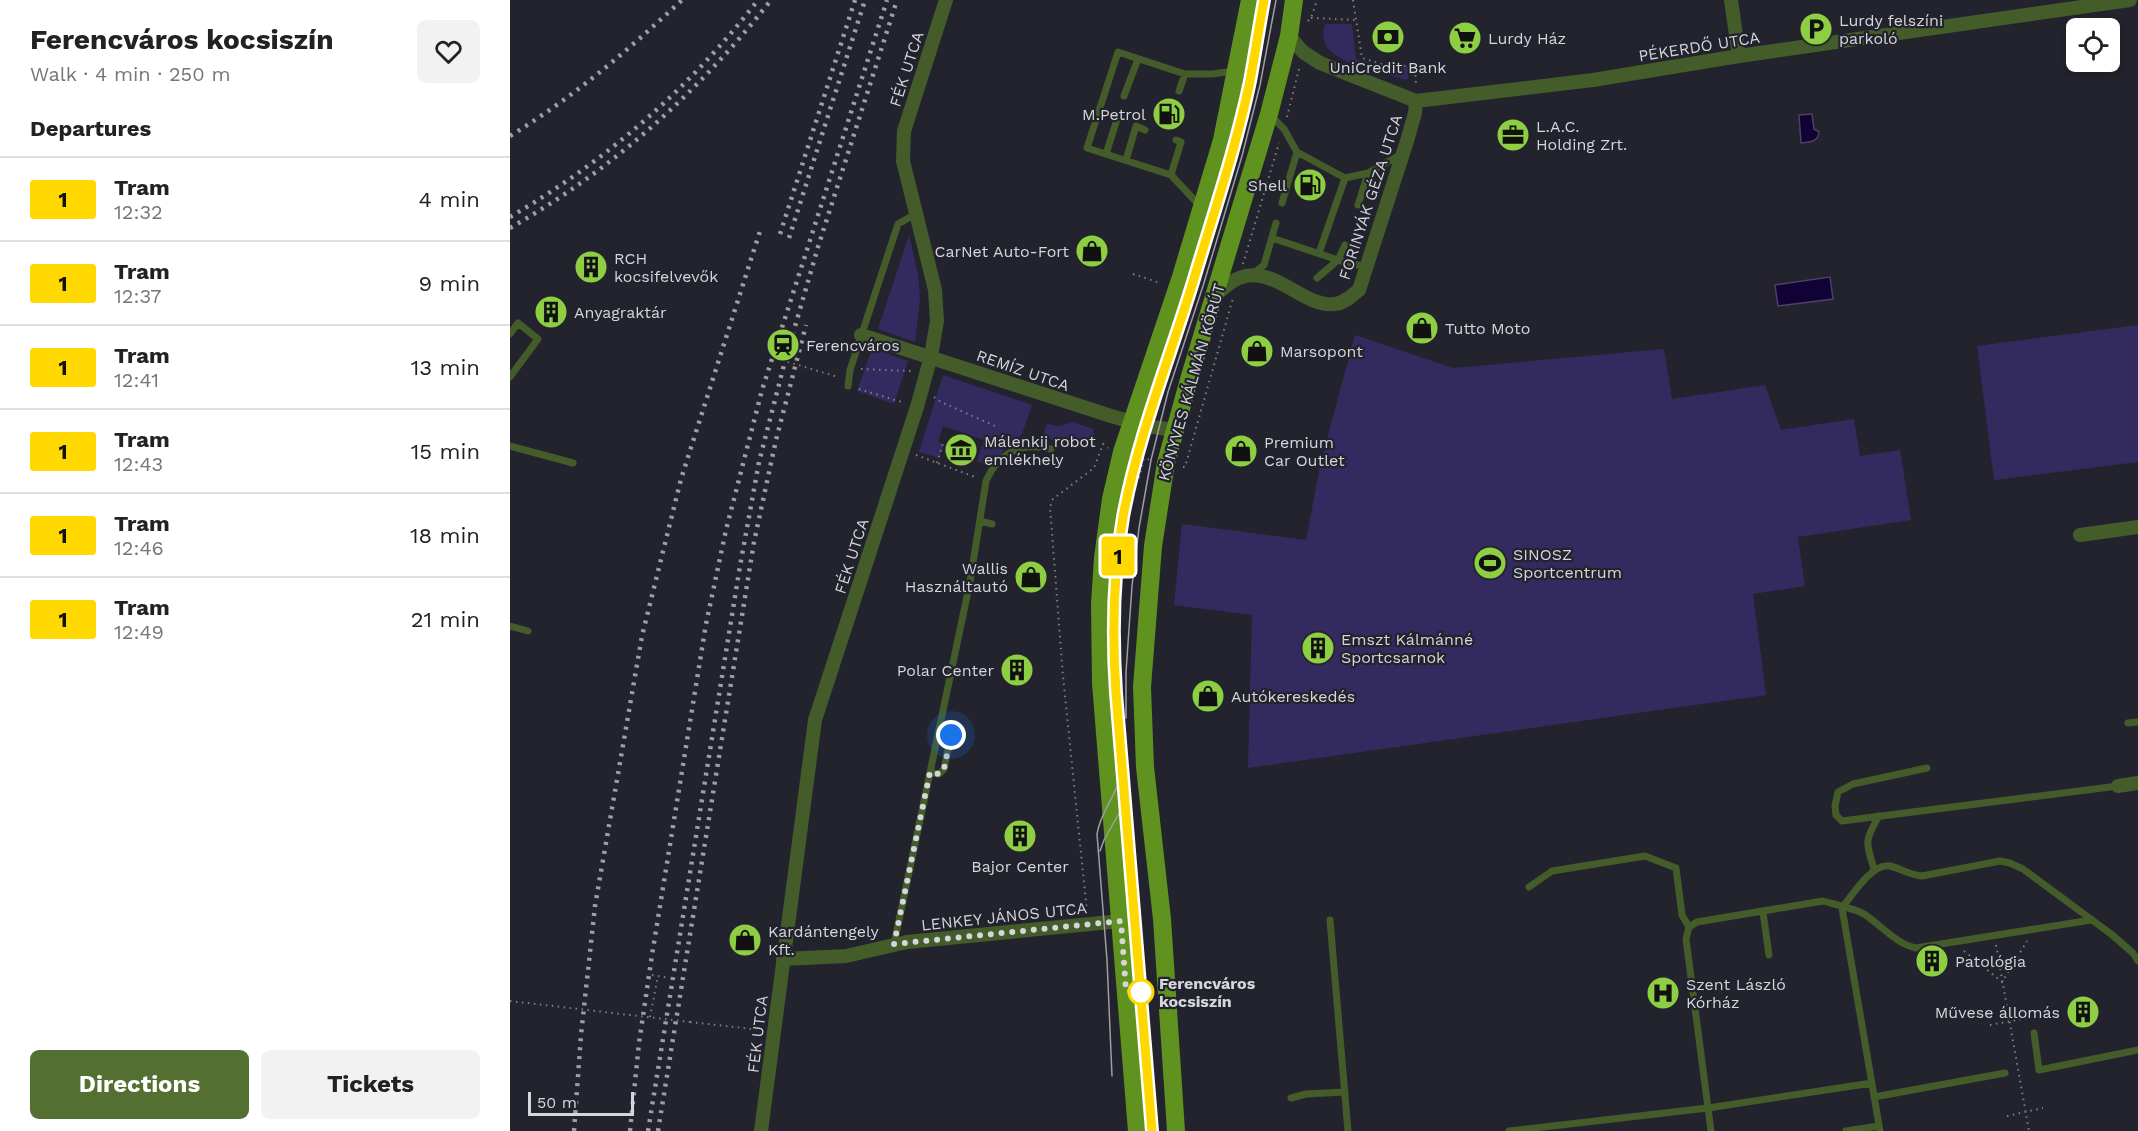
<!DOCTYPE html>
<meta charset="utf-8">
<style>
:root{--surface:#fff;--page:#f2f2f2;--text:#222;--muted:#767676;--line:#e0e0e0;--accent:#536f31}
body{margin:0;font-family:"Work Sans",sans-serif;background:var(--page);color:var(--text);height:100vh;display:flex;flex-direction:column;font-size:22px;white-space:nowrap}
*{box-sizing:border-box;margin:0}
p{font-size:20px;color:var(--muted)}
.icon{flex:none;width:33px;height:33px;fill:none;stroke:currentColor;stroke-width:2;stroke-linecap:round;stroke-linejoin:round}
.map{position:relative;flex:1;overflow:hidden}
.panel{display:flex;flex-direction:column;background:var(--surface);width:510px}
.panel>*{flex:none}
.badge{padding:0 12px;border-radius:4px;font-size:21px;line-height:39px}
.buttons{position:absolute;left:1556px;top:18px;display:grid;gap:12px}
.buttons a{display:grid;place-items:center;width:54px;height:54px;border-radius:9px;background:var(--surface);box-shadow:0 3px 9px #0003;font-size:30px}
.scale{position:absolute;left:18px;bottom:15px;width:106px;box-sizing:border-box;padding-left:6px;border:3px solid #d5d5dc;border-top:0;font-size:16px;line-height:21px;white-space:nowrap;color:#d5d5dc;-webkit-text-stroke:4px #23232d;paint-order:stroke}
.you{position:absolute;width:30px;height:30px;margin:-15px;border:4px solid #fff;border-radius:50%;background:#1a73e8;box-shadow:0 0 0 9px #1a73e833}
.map>.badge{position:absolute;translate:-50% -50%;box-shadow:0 0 0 3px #fff}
h2{padding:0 30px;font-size:22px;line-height:54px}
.round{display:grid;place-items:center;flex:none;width:63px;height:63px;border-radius:9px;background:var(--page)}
.head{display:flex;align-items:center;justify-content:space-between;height:102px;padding:0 30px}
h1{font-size:28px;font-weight:700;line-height:45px}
.action{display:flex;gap:12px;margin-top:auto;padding:12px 30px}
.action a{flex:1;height:69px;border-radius:9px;background:var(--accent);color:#fff;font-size:24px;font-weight:700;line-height:69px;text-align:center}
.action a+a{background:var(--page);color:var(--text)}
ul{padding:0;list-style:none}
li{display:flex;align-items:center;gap:18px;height:84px;padding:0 30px;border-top:2px solid var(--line)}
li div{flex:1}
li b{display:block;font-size:22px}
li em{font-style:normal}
li .badge{min-width:66px;font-weight:700;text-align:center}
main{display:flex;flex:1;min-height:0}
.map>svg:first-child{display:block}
.green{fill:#332b5f}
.water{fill:#110235;stroke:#4c4167;stroke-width:1.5}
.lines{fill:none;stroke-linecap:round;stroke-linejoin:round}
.path{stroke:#7f7f87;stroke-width:2;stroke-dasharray:1.5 4.5;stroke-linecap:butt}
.lane{stroke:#435c2a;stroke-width:7}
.street{stroke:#435c2a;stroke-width:14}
.primary{stroke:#60921f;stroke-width:18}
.tram{stroke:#9e9ea6;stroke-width:1.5}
.rail{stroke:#9e9ea6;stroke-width:4.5;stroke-dasharray:3 6;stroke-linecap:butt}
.path-bridge{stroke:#7f7f87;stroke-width:2;stroke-dasharray:1.5 4.5;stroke-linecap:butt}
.line-casing{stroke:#fff;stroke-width:14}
.line{stroke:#ffd800;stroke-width:9}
.walk{stroke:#d5d5dc;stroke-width:6;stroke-dasharray:0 10.8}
.stop-dot{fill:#fff;stroke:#ffd800;stroke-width:3}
.labels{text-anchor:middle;stroke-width:4.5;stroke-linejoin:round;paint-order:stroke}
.poi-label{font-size:16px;fill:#d5d5dc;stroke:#23232d;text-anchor:start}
.street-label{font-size:16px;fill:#d5d5dc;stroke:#23232d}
.stop-label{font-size:16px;font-weight:bold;fill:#d5d5dc;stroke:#23232d;text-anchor:start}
</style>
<main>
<section class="panel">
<div class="head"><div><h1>Ferencváros kocsiszín</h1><p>Walk · 4 min · 250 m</p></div><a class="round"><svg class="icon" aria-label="heart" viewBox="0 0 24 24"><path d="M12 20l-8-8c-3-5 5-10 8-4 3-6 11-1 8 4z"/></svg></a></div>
<h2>Departures</h2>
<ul>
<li><span class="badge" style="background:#ffd800;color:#111">1</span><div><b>Tram</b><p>12:32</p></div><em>4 min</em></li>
<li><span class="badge" style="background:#ffd800;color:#111">1</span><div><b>Tram</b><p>12:37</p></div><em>9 min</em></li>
<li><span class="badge" style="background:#ffd800;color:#111">1</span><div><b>Tram</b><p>12:41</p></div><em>13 min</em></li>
<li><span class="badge" style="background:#ffd800;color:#111">1</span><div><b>Tram</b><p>12:43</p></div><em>15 min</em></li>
<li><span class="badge" style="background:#ffd800;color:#111">1</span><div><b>Tram</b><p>12:46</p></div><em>18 min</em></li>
<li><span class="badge" style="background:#ffd800;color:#111">1</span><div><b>Tram</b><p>12:49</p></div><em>21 min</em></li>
</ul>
<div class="action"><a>Directions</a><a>Tickets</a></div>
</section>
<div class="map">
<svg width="1628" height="1131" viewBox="0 0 1628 1131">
<rect width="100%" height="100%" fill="#23232d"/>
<path class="green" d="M815 24H842L846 59 881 69 899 66V73L897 80C877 74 827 64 817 47 812 39 813 32 815 24Z
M399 235 408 274 410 299 405 342 368 329Z
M1628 325V462L1484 480 1467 346Z
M845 335 943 368 1154 349 1162 399 1255 385 1271 430 1344 419 1350 456 1390 450 1401 520 1288 537 1295 586 1243 594 1256 695 738 768 742 615 664 605 672 524 796 540 811 461Z
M362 348 398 361 384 404 347 391Z
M433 375 522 405 512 434 495 448 483 466 467 461 474 440 433 426 428 442 434 444 429 458 409 452Z
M563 422 583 429 584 436 580 444 570 442 563 448 533 436 537 424 549 426Z"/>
<path class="water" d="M1302 114 1304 129 1309 132C1308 142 1300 142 1291 143L1289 115Z
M1320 277 1323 299 1268 306 1265 285Z"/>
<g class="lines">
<path class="path" d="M843 0 852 58 881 67 905 65
M801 18 846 20
M798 21 801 18 807 0
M905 63 906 87
M777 117 790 65
M733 264 769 143
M623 274 650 283
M268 361V359L328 377
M351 369 403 371
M349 389 395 403
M424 397 431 402 485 426
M406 455 465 477
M626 456 641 460
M427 463 433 443
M673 467H675L723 298
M629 478 634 458
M577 912 553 676 540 507 543 499 584 468 593 444 598 448
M1486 945 1519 1131
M1454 951 1492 982 1517 941
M142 975 159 978
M140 1017 148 976
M180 1022 251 1030
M1480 1025 1517 1018
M1497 1116 1533 1108"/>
<path class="lane" d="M669 91 675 74H702L725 71
M614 96 628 59
M760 115 774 129 787 152 772 203
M666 140 671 142 661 175 690 206
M787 152 835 178 858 173 890 155
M596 154 609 113
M616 160 626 126 635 130
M661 175 577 148 608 52 675 74
M848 205 858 173
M762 238 831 261 856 267
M809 253 835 178
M743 274 754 265 766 223
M807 278 828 260 835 245
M0 334 8 323 28 339 0 377
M338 386 340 370 388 224 407 213
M0 446 63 463
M470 521 482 524
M0 626 18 631
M1618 723 1628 722
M1417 768 1343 784 1328 792 1325 806 1326 815 1332 821 1608 786
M420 772 429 774 434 769 441 735
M1364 869C1356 842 1354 841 1369 816
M1019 887 1042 871 1135 856 1166 868 1172 915 1179 927
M1253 912 1259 955
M820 920 838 1131
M384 944 460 582 476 481C489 452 510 442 541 449
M1524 1033 1529 1070 1628 1050
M1364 1097 1495 1073
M781 1098 796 1094 835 1092
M999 1131 1198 1108 1362 1083
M1201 1131 1176 939 1179 927 1187 922 1313 901C1323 904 1346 909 1354 914 1371 925 1386 944 1406 948L1581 920
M1336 1131 1369 1126
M1370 1131 1332 908C1342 895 1363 862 1380 866 1392 869 1400 875 1412 876L1490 861 1500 863 1513 869 1601 934 1623 953 1628 961"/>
<path class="street" d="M1221 0 1229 56
M779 36 793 52 810 63 906 101 1083 80 1229 56 1620 0
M706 294C713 289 721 281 729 278 764 264 793 308 825 304 835 303 842 295 849 290L897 141 905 113 906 101
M351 335 601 416 636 426 664 430
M1570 535 1628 527
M1608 786 1628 783
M273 959 336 956 397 942 611 921
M251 1131 305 720 407 407 421 356 427 321 425 290 393 161 394 131 436 0"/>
<path class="primary" d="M627 1131 591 683 590 604 593 558 601 499 612 452 670 280 712 140 740 0
M666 1131 652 919 635 767 632 687 643 546 656 463 680 376 759 114 779 36 784 0"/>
<path class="tram" d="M616 718V672L622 586 629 528 641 460 658 392 693 286 732 156 750 85 766 0
M590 851 594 840 616 801
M602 1076 597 960 587 834C590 813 605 797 611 776
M642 1131 606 693C601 619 605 545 623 472 639 407 663 345 683 282 703 215 726 148 740 81 745 54 749 27 754 0"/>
<path class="rail" d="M0 136C65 96 116 52 172 0
M0 217C96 161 180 88 248 0
M0 228C102 170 188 93 261 0
M270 234 345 0
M279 238 355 0
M64 1131 71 1035 85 906 132 636 171 479 251 228
M120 1131 129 1043 142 955 196 624 216 530 252 390 377 0
M138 1131 230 566 249 462 275 361 308 247 387 0
M148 1131 244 542 266 440 296 325"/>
<path class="path-bridge" d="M0 1001 180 1022"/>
</g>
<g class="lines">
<g class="line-casing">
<path id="line" d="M642 1131 606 693C602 634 603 575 613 517 628 436 659 360 683 282 703 215 726 148 740 81 745 54 749 27 754 0"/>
</g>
<use href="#line" class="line"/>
<path class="walk" d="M441 735 434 769 429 774 420 772 384 944 611 921 616 991 631 992"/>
</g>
<defs>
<g id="parking-disc" transform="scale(1.725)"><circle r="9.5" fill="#8ece43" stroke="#23232d"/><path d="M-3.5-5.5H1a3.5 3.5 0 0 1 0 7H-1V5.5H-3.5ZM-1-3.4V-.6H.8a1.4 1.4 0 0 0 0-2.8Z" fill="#111"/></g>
<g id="bank-disc" transform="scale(1.725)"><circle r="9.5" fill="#8ece43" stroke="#23232d"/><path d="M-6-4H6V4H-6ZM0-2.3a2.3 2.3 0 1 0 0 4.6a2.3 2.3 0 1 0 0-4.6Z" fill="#111"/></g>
<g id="supermarket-disc" transform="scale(1.725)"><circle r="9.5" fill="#8ece43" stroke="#23232d"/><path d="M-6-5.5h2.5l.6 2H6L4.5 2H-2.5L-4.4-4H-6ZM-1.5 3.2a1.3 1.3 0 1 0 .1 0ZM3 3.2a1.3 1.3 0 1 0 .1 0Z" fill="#111"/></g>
<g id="fuel-disc" transform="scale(1.725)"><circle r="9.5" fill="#8ece43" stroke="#23232d"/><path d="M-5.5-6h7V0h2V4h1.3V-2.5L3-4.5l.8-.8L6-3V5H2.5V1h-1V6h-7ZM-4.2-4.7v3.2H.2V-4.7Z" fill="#111"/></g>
<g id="office-disc" transform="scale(1.725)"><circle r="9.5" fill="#8ece43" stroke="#23232d"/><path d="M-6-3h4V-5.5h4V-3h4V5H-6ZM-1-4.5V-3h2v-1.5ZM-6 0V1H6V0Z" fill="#111"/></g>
<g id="shop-disc" transform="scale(1.725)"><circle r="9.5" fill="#8ece43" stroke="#23232d"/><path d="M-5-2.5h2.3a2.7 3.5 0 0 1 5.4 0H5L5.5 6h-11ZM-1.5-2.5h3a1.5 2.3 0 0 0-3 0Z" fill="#111"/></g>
<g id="building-disc" transform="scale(1.725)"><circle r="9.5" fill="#8ece43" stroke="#23232d"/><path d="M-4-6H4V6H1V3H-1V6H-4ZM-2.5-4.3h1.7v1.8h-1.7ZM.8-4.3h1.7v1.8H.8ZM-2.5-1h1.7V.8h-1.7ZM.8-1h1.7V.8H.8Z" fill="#111"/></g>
<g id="station-disc" transform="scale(1.725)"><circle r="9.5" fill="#8ece43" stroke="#23232d"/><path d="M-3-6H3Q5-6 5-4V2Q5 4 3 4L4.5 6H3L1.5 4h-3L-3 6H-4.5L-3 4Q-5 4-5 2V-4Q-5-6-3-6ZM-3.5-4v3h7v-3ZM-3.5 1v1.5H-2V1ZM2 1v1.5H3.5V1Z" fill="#111"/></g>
<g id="museum-disc" transform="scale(1.725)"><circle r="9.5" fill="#8ece43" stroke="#23232d"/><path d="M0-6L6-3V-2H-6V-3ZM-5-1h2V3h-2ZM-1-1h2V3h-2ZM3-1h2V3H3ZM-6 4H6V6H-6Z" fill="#111"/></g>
<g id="stadium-disc" transform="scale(1.725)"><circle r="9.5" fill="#8ece43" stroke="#23232d"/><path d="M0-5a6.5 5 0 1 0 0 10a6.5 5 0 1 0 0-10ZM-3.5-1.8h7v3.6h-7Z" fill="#111"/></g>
<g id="hospital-disc" transform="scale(1.725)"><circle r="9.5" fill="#8ece43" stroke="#23232d"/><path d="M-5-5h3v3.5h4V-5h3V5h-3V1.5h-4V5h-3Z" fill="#111"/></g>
</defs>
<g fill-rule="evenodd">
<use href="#parking-disc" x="1306" y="29"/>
<use href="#bank-disc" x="878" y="37"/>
<use href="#supermarket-disc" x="955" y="38"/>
<use href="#fuel-disc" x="659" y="114"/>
<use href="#office-disc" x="1003" y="135"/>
<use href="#fuel-disc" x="800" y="185"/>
<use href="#shop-disc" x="582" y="251"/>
<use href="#building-disc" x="81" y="267"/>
<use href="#building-disc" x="41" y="312"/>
<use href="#shop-disc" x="912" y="328"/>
<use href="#station-disc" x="273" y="345"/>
<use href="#shop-disc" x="747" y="351"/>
<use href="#museum-disc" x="451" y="450"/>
<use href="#shop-disc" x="731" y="451"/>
<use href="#stadium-disc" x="980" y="563"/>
<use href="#shop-disc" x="521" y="577"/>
<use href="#building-disc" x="808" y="648"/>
<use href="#building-disc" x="507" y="670"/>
<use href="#shop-disc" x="698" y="696"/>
<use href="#building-disc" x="510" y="836"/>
<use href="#shop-disc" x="235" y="940"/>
<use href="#building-disc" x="1422" y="961"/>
<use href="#hospital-disc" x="1153" y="993"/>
<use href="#building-disc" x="1573" y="1012"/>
</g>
<circle class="stop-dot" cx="631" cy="992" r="12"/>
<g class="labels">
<g class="poi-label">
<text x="1329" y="26">Lurdy felszíni<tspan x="1329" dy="18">parkoló</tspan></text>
<text x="978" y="44">Lurdy Ház</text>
<text x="878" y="73" text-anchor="middle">UniCredit Bank</text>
<text x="636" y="120" text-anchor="end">M.Petrol</text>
<text x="1026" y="132">L.A.C.<tspan x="1026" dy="18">Holding Zrt.</tspan></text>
<text x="777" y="191" text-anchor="end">Shell</text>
<text x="559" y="257" text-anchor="end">CarNet Auto-Fort</text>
<text x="104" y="264">RCH<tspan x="104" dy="18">kocsifelvevők</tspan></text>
<text x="64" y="318">Anyagraktár</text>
<text x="935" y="334">Tutto Moto</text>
<text x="296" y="351">Ferencváros</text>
<text x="770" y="357">Marsopont</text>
<text x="474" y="447">Málenkij robot<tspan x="474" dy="18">emlékhely</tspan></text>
<text x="754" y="448">Premium<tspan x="754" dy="18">Car Outlet</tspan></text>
<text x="1003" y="560">SINOSZ<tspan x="1003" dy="18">Sportcentrum</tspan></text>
<text x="498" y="574" text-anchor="end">Wallis<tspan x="498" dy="18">Használtautó</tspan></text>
<text x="831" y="645">Emszt Kálmánné<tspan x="831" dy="18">Sportcsarnok</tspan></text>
<text x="484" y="676" text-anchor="end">Polar Center</text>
<text x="721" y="702">Autókereskedés</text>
<text x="510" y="872" text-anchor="middle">Bajor Center</text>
<text x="258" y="937">Kardántengely<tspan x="258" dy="18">Kft.</tspan></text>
<text x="1445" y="967">Patológia</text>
<text x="1176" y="990">Szent László<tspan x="1176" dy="18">Kórház</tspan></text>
<text x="1550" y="1018" text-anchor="end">Művese állomás</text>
</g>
<g class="street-label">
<text transform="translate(1189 46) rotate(-9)" y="6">PÉKERDŐ UTCA</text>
<text transform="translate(396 69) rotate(-72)" y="6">FÉK UTCA</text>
<text transform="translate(860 197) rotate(-72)" y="6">FORINYÁK GÉZA UTCA</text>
<text transform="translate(513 370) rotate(19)" y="6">REMÍZ UTCA</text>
<text transform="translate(681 382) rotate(-74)" y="6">KÖNYVES KÁLMÁN KÖRÚT</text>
<text transform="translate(341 556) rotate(-72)" y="6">FÉK UTCA</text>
<text transform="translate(494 916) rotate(-6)" y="6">LENKEY JÁNOS UTCA</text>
<text transform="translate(247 1034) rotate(-83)" y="6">FÉK UTCA</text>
</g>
<g class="stop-label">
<text x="649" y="989">Ferencváros<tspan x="649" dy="18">kocsiszín</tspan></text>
</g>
</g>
</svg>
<div class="buttons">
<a><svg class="icon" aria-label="locate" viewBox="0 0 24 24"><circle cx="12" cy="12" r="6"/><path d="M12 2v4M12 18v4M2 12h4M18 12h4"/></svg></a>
</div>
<div class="scale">50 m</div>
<div class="you" style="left:441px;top:735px"></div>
<b class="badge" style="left:608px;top:556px;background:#ffd800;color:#111">1</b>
</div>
</main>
